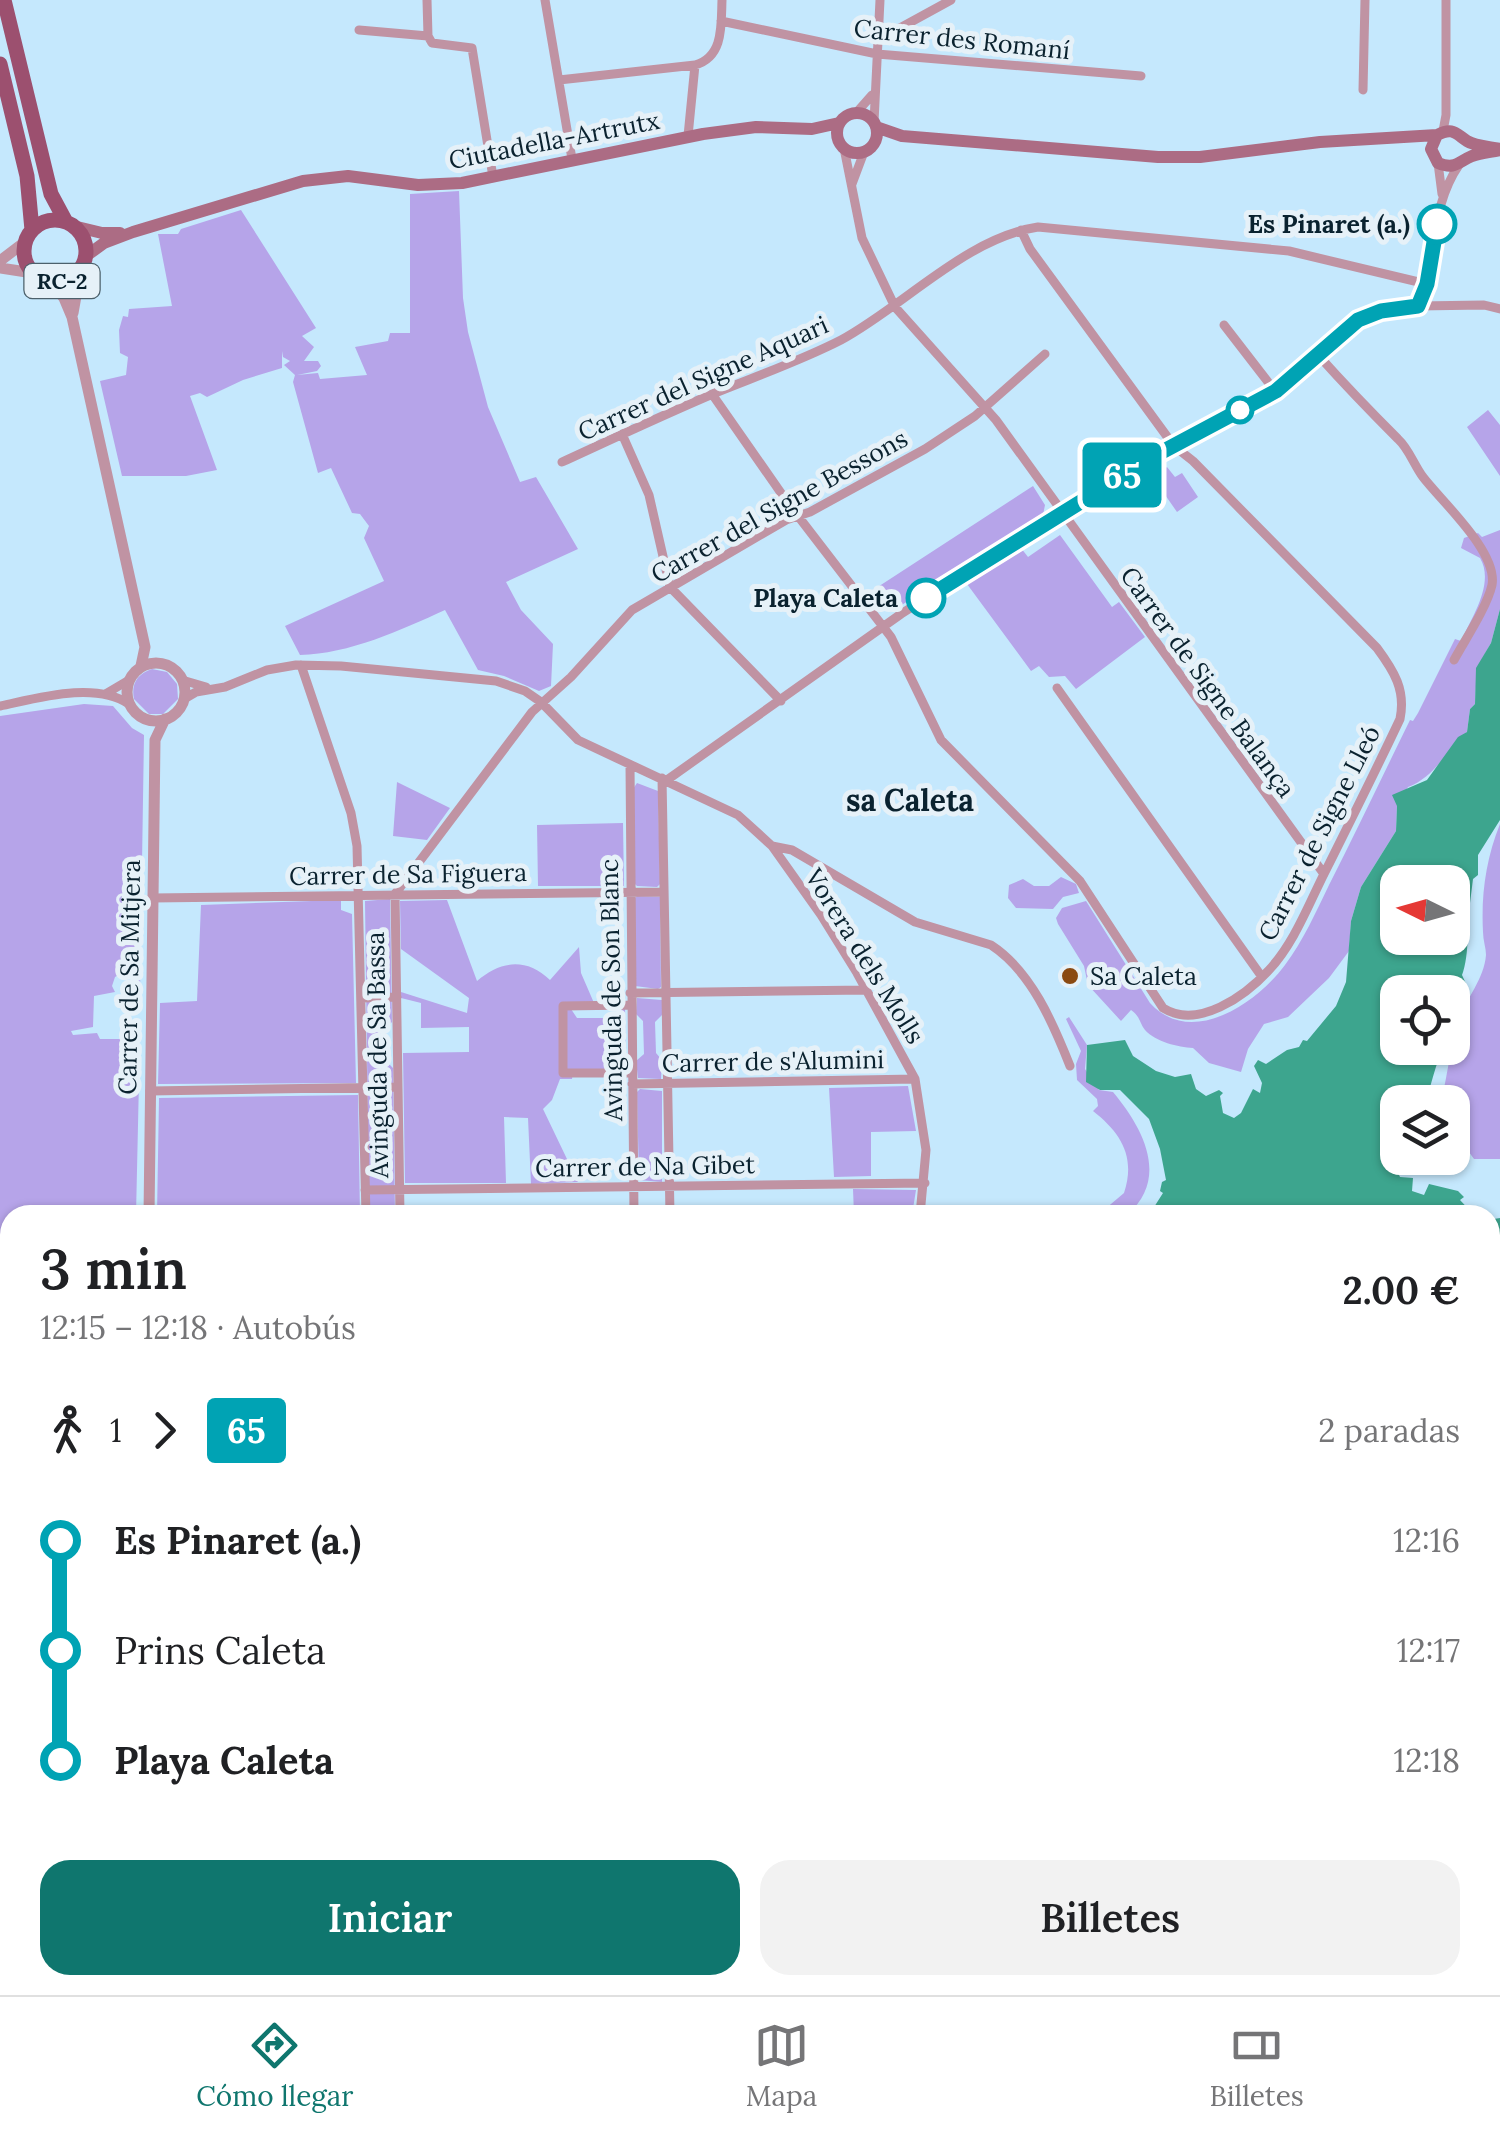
<!DOCTYPE html>
<html lang="es">
<meta charset="utf-8">
<style>
:root{--surface:#fff;--page:#f2f2f2;--text:#202124;--muted:#757577;--line:#e0e0e0;--accent:#0f766e}
body{margin:0;font-family:Lora,serif;background:var(--page);color:var(--text);height:100vh;display:flex;flex-direction:column;font-size:38px;white-space:nowrap}
*{box-sizing:border-box;margin:0}
p{font-size:32px;color:var(--muted)}
.icon{flex:none;width:55px;height:55px;fill:none;stroke:currentColor;stroke-width:2;stroke-linecap:round;stroke-linejoin:round}
.map{position:relative;flex:1;overflow:hidden}
.panel{position:absolute;left:0px;top:1205px;width:1500px;height:790px;display:flex;flex-direction:column;background:var(--surface);border-radius:30px 30px 0 0;box-shadow:0 2px 8px #0004}
.panel>*{flex:none}
.badge{padding:0 20px;border-radius:8px;font-size:35px;line-height:65px}
.needle{width:65px;rotate:275deg}
.tools{position:absolute;left:1380px;top:865px;display:grid;gap:20px}
.tools a{display:grid;place-items:center;width:90px;height:90px;border-radius:20px;background:var(--surface);box-shadow:0 2px 8px #0004;font-size:50px}
.map>.badge{position:absolute;translate:-50% -50%;box-shadow:0 0 0 5px #fff}
.legs{display:flex;align-items:center;gap:15px;height:110px;padding:0 40px;font-size:32px}
.legs p{margin-inline-start:auto}
.headline{display:flex;align-items:center;justify-content:space-between;height:170px;padding:0 40px}
h1{font-size:55px;font-weight:600;line-height:75px}
.action{display:flex;gap:20px;margin-top:auto;padding:20px 40px}
.action a{flex:1;height:115px;border-radius:30px;background:var(--accent);color:#fff;font-size:40px;font-weight:600;line-height:115px;text-align:center}
.action a+a{background:var(--page);color:var(--text)}
ul{padding:0 40px;list-style:none}
li{display:flex;align-items:center;gap:35px;height:110px;font-size:38px}
li i{display:grid;place-items:center;width:15px;height:100%;margin:0 12px;background:currentColor}
li i::after{content:'';width:25px;height:25px;margin:-12px;border:8px solid;border-radius:50%;background:var(--surface)}
li p{margin-inline-start:auto}
li:first-child i{background:linear-gradient(#0000 50%,currentColor 0)}
li:last-child i{background:linear-gradient(currentColor 50%,#0000 0)}
.tab-bar{display:flex;justify-content:space-around;align-items:center;height:140px;border-top:2px solid var(--line);background:var(--surface);font-size:28px;color:var(--muted)}
.tab-bar a{display:grid;justify-items:center;gap:5px}
.tab-bar .active{color:var(--accent)}
.map>svg:first-child{display:block}
.green{fill:#b6a4e9}
.water{fill:#3da58e;fill-rule:evenodd}
.lines{fill:none;stroke-linecap:round;stroke-linejoin:round}
.ferry{stroke:#004034;stroke-width:2.5;stroke-dasharray:12 10;stroke-linecap:butt}
.minor{stroke:#c093a3;stroke-width:9}
.tertiary{stroke:#c093a3;stroke-width:11}
.secondary{stroke:#ac6c84;stroke-width:12}
.primary{stroke:#9c506f;stroke-width:15}
.line-1-casing{stroke:#fff;stroke-width:22}
.line-1{stroke:#00a3b4;stroke-width:15}
.stop-1-dot{fill:#fff;stroke:#00a3b4;stroke-width:5}
.poi-dot{fill:#8a4a12;stroke:#e6f1f8;stroke-width:4}
.labels{text-anchor:middle;stroke-width:10;stroke-linejoin:round;paint-order:stroke}
.shield{fill:#e6f1f8;stroke:#4c606b;stroke-width:2.5}
.shield-label{font-size:22px;font-weight:bold;fill:#0a222f}
.street-label{font-size:25px;fill:#0a222f;stroke:#e6f1f8}
.stop-label{font-size:25px;font-weight:bold;fill:#0a222f;stroke:#e6f1f8;text-anchor:end}
.poi-label{font-size:25px;fill:#0a222f;stroke:#e6f1f8;text-anchor:start}
.quarter-label{font-size:30px;font-weight:bold;fill:#0a222f;stroke:#e6f1f8}
</style>
<div class="map">
<svg width="1500" height="1995" viewBox="0 0 1500 1995">
<rect width="100%" height="100%" fill="#c5e8fd"/>
<path class="green" d="M459 191 463 298 468 332 488 407 520 482 536 477 578 549 506 582 521 610 553 644 551 686 539 691 504 676 478 670 445 610C401 630 349 654 300 655L285 626 384 581 364 538 369 526 360 514 352 513 331 468 318 473 293 382 295 375 284 365 290 361 283 357 282 351V368L243 380 207 397 200 393 190 396 217 470 186 476H122L100 381 126 375 128 357 120 353 119 330 123 316 128 317 129 309 172 306 158 234H178L181 229 241 210 316 328 302 336 314 347 304 361H318L321 366 317 371 297 375 318 373 320 379 367 375 355 347 388 341 390 333H410V194Z
M1488 410 1500 425V476L1467 427Z
M1167 467 1175 477 1182 473 1198 497 1177 512 1161 489 1154 493 1146 482Z
M1033 486 1045 505 1043 515 897 608 883 609 867 594Z
M1500 530V609L1491 643 1477 668 1475 704 1470 709 1467 732C1447 750 1435 777 1408 787L1397 806 1396 831 1361 887 1351 921 1349 951 1329 978 1288 1017 1264 1024 1248 1049 1241 1072 1209 1063 1193 1048C1178 1047 1156 1042 1145 1030 1139 1022 1140 1016 1131 1010L1121 1021 1088 985 1084 966 1058 924 1056 918 1062 908 1086 901 1150 1003C1191 1048 1256 1004 1285 965 1303 941 1316 912 1329 885 1357 830 1383 775 1410 720L1413 721 1418 713 1455 639 1461 641C1472 617 1495 583 1480 558L1461 548 1464 538 1478 533 1482 537Z
M1060 535 1112 607 1119 602 1145 637 1076 689 1065 676 1049 677 1039 666 1031 671 967 584 1021 548 1028 557Z
M152 669 167 672 177 684 178 699 163 714H149L134 699C131 684 137 674 152 669Z
M84 704 113 706 132 728 144 735 140 992 133 990 135 982 131 976 122 973 115 977 112 986 115 992 94 996 93 1027 71 1031 73 1035 97 1033 100 1039H129L131 1079 139 1080 136 1215H10V1280H0V716Z
M397 782 450 808 427 840 393 836Z
M637 783 658 791 660 884 657 887 637 886 634 883 633 789Z
M623 823 624 886H538L537 825Z
M1500 824V1159H1474L1453 1130 1452 1102H1441C1448 1073 1450 1048 1459 1020 1466 998 1484 980 1486 955 1486 948 1483 940 1483 932 1481 894 1486 859 1500 824Z
M1061 877 1076 884 1079 893 1063 897 1053 909 1016 908 1008 898 1009 885 1023 879 1034 886H1049Z
M637 896 660 897 661 987 658 989 635 986 634 899Z
M390 899 392 1022 386 1028V1061L393 1068 395 1215H369L365 901Z
M341 900V910L352 914 356 1083 158 1084 160 1003 197 1001 201 905Z
M447 900 477 981C500 961 526 957 550 980L579 947 581 973 594 1003 571 1009 577 1018H615L622 1008 625 1009 626 1070 573 1071 572 1079H560L552 1100 543 1109 578 1182 531 1184 528 1118 504 1117 506 1183H405L403 1053 469 1052V1027L421 1028V1003L401 998V992L467 1013 469 998 401 949 400 901Z
M637 998 662 1000V1015L655 1022 656 1053 662 1060 661 1079 638 1078 636 1061 644 1054 643 1021 636 1014Z
M1069 1017 1087 1045 1085 1069 1099 1090 1113 1092C1143 1128 1170 1178 1127 1215H1098L1124 1193C1136 1157 1121 1133 1093 1111L1098 1106 1097 1099 1077 1080 1076 1064 1081 1051 1066 1019Z
M908 1086 916 1131 871 1132V1176L834 1177 829 1088Z
M640 1089 662 1091V1182L639 1180 637 1092Z
M358 1095 360 1215H157L159 1098Z
M853 1189 916 1190 912 1215H854Z"/>
<path class="water" d="M1500 609V820L1478 855V875L1473 879 1470 903 1464 910C1470 924 1468 960 1462 975L1467 986 1456 994 1453 1005 1452 992H1398V1048H1443C1436 1064 1431 1084 1426 1102H1398L1397 1140 1391 1158 1400 1177 1413 1178 1412 1191 1424 1195 1429 1184 1458 1191 1464 1197 1460 1200 1474 1215H1149L1163 1193 1160 1191 1162 1182 1166 1180 1160 1149 1149 1119 1120 1090H1100L1086 1082 1087 1045 1125 1040 1133 1056 1156 1071 1175 1077 1191 1074 1196 1089 1206 1096 1219 1090 1223 1093 1220 1096 1223 1113 1234 1118 1241 1113 1253 1089 1260 1093 1262 1083 1254 1066 1258 1060 1266 1064 1287 1050 1299 1047 1303 1040 1307 1041 1336 1006 1346 982 1351 921 1361 887 1396 831 1397 806 1392 795 1427 780 1458 737 1467 732 1470 709 1475 704 1476 668 1491 643ZM1398 882H1452V938H1398Z
M1500 1218V1995H0V1815L10 1810V1985H1490V1229L1496 1223 1494 1219Z
M0 1536H10V1758L0 1762Z"/>
<g class="lines">
<path class="ferry" d="M0 1555H10
M0 1709 10 1712"/>
<path class="minor" d="M427 0 428 36 432 43 472 48 493 177
M545 0 572 159
M721 21 877 54 1141 76
M359 30 428 36
M878 40 951 0
M559 80 695 65
M1363 90 1365 0
M857 112 872 95
M874 122 880 0
M1443 131 1446 115V0
M688 136 695 65C724 57 721 25 722 0
M844 148 862 238 895 307 996 420 1324 874
M1438 163 1442 194
M852 184 864 152
M1418 306C1436 260 1430 207 1459 165
M1224 325 1275 391
M1319 356C1345 385 1371 412 1398 439 1409 449 1414 465 1423 477 1442 502 1498 552 1492 585 1487 607 1465 640 1454 660
M712 394 788 503 891 637 941 740 1080 881 1163 1008C1198 1030 1245 996 1269 970 1295 942 1309 903 1326 870 1351 820 1376 770 1400 719 1406 690 1394 671 1377 648L1193 461 1174 446 1030 249 1021 230
M622 434 649 495 670 587 781 701
M562 462C612 439 663 415 715 393 757 376 800 361 841 340 904 306 966 238 1038 227L1289 251 1427 284
M301 665 351 813 357 846 366 1215
M182 680 206 687
M1057 688 1262 977
M107 693 129 680
M184 699 196 692 225 687 267 670 296 665 341 666 496 681 525 691 541 702 578 740 738 815 772 846 821 915 857 973 915 1079 926 1150 920 1215
M0 706C38 698 95 681 129 704
M630 765 634 1215
M662 778 670 1215
M667 780 901 614 1048 520 1158 453 1275 391 1358 320 1381 311 1418 306 1484 305 1500 309
M772 846 792 850 915 922 991 945C1031 971 1053 1023 1070 1066
M152 898 664 892
M630 993 867 990
M362 998 397 997
M630 1005 563 1006V1073H632
M632 1084 915 1079
M150 1091 398 1087
M365 1190 925 1183
M400 1215 395 894 532 712 571 677 632 610 786 520 810 512 925 449 975 416 1045 354
M0 1291H10"/>
<path class="tertiary" d="M0 261 26 241
M0 268 33 273
M50 282 64 298 72 317 145 647 141 666
M73 313 81 268
M127 692a29 29 0 1 1 58 0a29 29 0 1 1-58 0Z
M149 1215 155 740 165 719"/>
<path class="secondary" d="M837 133a20 20 0 1 1 40 0a20 20 0 1 1-40 0Z
M876 127 902 136 1158 157H1200L1320 142 1437 135
M1500 149C1491 147 1474 146 1467 141 1455 133 1453 127 1437 135L1431 149 1438 163C1455 170 1458 162 1472 156 1481 153 1491 152 1500 150
M73 226 102 233H120
M86 256 104 243 133 232 303 181 348 176 418 185 462 183 703 134 756 127 812 129 839 123"/>
<path class="primary" d="M4 0 51 194 66 222
M0 64 27 176 32 230
M24 251a31 31 0 1 1 62 0a31 31 0 1 1-62 0Z"/>
</g>
<g class="lines">
<g class="line-1-casing">
<path id="line-1" d="M926 598 1158 454 1276 391 1358 320 1381 311 1418 306 1427 284 1437 224"/>
</g>
<use href="#line-1" class="line-1"/>
</g>
<g class="stop-1-dot">
<circle cx="1437" cy="224" r="18"/>
<circle cx="1240" cy="410" r="12"/>
<circle cx="926" cy="598" r="18"/>
</g>
<circle class="poi-dot" cx="1070" cy="976" r="10"/>
<g class="labels">
<rect class="shield" x="24.5" y="264" width="75" height="34" rx="8"/>
<g class="shield-label">
<text x="62" y="289">RC-2</text>
</g>
<g class="street-label">
<text transform="translate(962 39) rotate(6)" y="9">Carrer des Romaní</text>
<text transform="translate(554 140) rotate(-11)" y="9">Ciutadella-Artrutx</text>
<text transform="translate(703 378) rotate(-24)" y="9">Carrer del Signe Aquari</text>
<text transform="translate(779 506) rotate(-29)" y="9">Carrer del Signe Bessons</text>
<text transform="translate(1208 682) rotate(54)" y="9">Carrer de Signe Balança</text>
<text transform="translate(1319 833) rotate(-63)" y="9">Carrer de Signe Lleó</text>
<text transform="translate(408 874) rotate(-1)" y="9">Carrer de Sa Figuera</text>
<text transform="translate(865 956) rotate(58)" y="9">Vorera dels Molls</text>
<text transform="translate(129 977) rotate(-89)" y="9">Carrer de Sa Mitjera</text>
<text transform="translate(611 990) rotate(-91)" y="9">Avinguda de Son Blanc</text>
<text transform="translate(377 1055) rotate(-91)" y="9">Avinguda de Sa Bassa</text>
<text transform="translate(773 1061) rotate(-1)" y="9">Carrer de s'Alumini</text>
<text transform="translate(645 1166) rotate(-1)" y="9">Carrer de Na Gibet</text>
</g>
<g class="stop-label">
<text x="1410" y="233">Es Pinaret (a.)</text>
<text x="898" y="607">Playa Caleta</text>
</g>
<g class="poi-label">
<text x="1090" y="985">Sa Caleta</text>
</g>
<g class="quarter-label">
<text x="910" y="811">sa Caleta</text>
</g>
</g>
</svg>
<div class="tools">
<a><svg class="needle" viewBox="-14 -14 28 28"><path d="M0-13l5 13h-10z" fill="#e53935"/><path d="M0 13l5-13h-10z" fill="#757577"/></svg></a>
<a><svg class="icon" aria-label="locate" viewBox="0 0 24 24"><circle cx="12" cy="12" r="6"/><path d="M12 2v4M12 18v4M2 12h4M18 12h4"/></svg></a>
<a><svg class="icon" aria-label="layers" viewBox="0 0 24 24"><path d="M12 4l9 5-9 5-9-5zM3 14l9 5 9-5"/></svg></a>
</div>
<b class="badge" style="left:1122px;top:475px;background:#00a3b4;color:#fff">65</b>
<section class="panel">
<div class="headline"><div><h1>3 min</h1><p>12:15 – 12:18 · Autobús</p></div><b>2.00 €</b></div>
<div class="legs"><svg class="icon" aria-label="walk" viewBox="0 0 24 24"><circle cx="13" cy="4" r="2"/><path d="M13 8l-2 6 4 7M11 14l-3 7M7 12l3-4h3l4 4"/></svg>1<svg class="icon" aria-label="forward" viewBox="0 0 24 24"><path d="M9 5l7 7-7 7"/></svg><b class="badge" style="background:#00a3b4;color:#fff">65</b><p>2 paradas</p></div>
<ul>
<li><i style="color:#00a3b4"></i><b>Es Pinaret (a.)</b><p>12:16</p></li>
<li><i style="color:#00a3b4"></i><span>Prins Caleta</span><p>12:17</p></li>
<li><i style="color:#00a3b4"></i><b>Playa Caleta</b><p>12:18</p></li>
</ul>
<div class="action"><a>Iniciar</a><a>Billetes</a></div>
</section>
</div>
<nav class="tab-bar">
<a class="active"><svg class="icon" aria-label="directions" viewBox="0 0 24 24"><path d="M12 3l9 9-9 9-9-9zM9 14v-3h6M13 9l2 2-2 2"/></svg>Cómo llegar</a>
<a><svg class="icon" aria-label="map" viewBox="0 0 24 24"><path d="M3 6l6-2 6 2 6-2v14l-6 2-6-2-6 2zM9 4v14M15 6v14"/></svg>Mapa</a>
<a><svg class="icon" aria-label="tickets" viewBox="0 0 24 24"><path d="M3 7h18v10H3zM15 7v10"/></svg>Billetes</a>
</nav>
